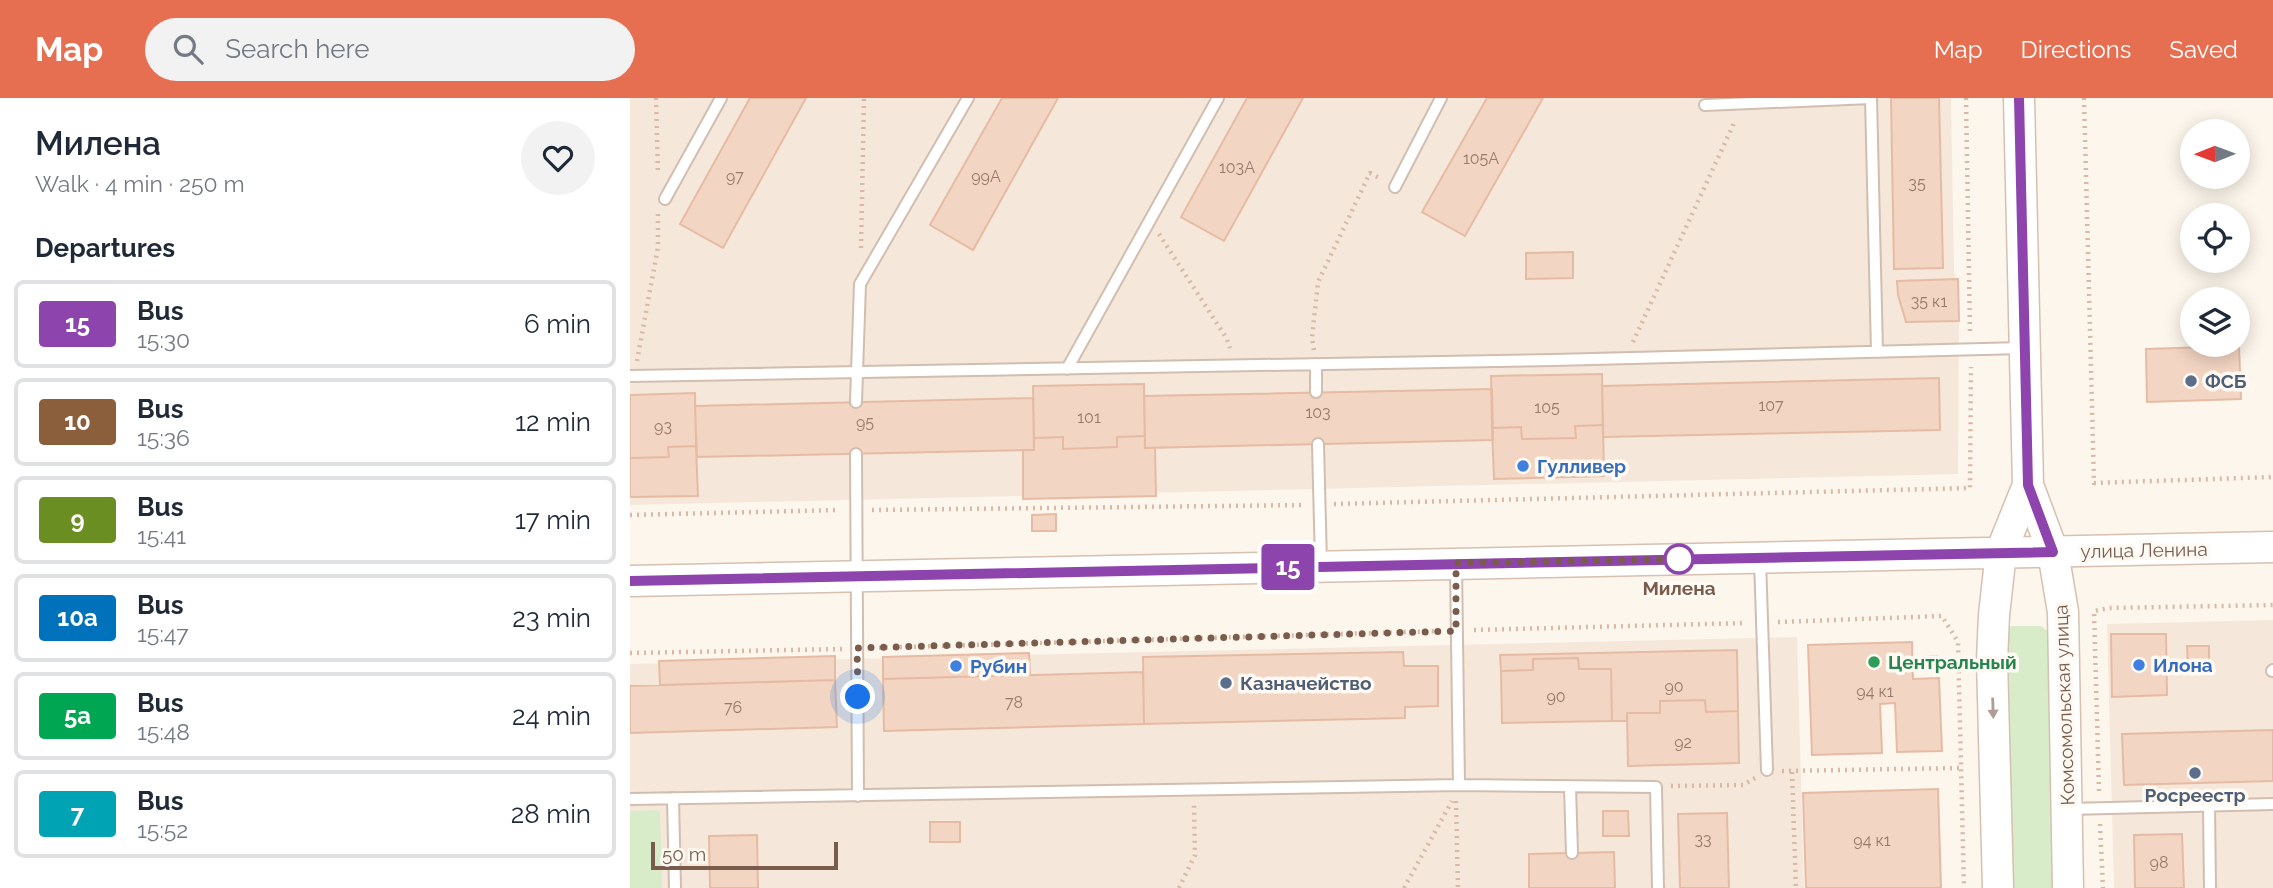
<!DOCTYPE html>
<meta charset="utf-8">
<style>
:root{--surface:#fff;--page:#f2f2f3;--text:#1f2937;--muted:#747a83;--line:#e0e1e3;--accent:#e76f51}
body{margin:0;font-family:Raleway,sans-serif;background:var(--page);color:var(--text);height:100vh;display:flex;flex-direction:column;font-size:26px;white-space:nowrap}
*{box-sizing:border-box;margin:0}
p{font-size:23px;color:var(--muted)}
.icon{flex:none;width:38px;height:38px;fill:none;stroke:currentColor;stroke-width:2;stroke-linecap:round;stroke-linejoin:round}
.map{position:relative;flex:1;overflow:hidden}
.details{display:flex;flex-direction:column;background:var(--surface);width:630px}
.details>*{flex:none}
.badge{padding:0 14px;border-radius:5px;font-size:24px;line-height:46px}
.needle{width:46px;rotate:269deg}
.buttons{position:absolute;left:1550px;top:21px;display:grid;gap:14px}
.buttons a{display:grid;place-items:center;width:70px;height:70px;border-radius:50%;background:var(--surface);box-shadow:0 4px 18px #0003;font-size:35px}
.scale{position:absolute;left:21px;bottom:18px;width:187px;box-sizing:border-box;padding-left:7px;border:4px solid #7a5c4d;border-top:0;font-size:19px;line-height:24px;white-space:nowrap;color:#7a5c4d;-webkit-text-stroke:5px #fffaf3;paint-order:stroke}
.you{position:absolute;width:35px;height:35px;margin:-18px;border:5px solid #fff;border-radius:50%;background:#1a73e8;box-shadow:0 0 0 10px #1a73e833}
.map>.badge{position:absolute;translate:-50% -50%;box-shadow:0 0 0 4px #fff}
h2{padding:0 35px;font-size:26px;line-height:63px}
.round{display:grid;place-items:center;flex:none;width:74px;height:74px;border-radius:37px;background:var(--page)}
.headline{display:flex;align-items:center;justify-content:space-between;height:119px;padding:0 35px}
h1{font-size:33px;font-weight:600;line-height:52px}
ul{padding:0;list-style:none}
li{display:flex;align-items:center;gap:21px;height:88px;margin:0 14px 10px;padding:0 21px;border:4px solid var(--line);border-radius:10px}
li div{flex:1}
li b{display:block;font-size:26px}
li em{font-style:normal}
li .badge{min-width:77px;font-weight:700;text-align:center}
header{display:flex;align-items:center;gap:42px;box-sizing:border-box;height:98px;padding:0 35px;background:var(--accent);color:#fff}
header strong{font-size:33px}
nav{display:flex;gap:38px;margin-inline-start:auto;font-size:24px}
.search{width:490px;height:63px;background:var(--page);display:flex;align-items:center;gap:18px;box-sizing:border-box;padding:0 24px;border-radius:38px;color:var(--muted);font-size:26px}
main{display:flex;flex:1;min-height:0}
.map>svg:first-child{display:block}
.residential{fill:#f5e8da}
.green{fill:#d8ecc9}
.building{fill:#f3d5c3;stroke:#e6bba3;stroke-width:2}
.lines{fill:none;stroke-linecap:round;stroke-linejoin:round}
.service-casing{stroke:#d1beb0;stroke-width:14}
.secondary-casing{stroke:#d6c0b0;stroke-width:33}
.path{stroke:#d9b8a5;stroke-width:4.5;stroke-dasharray:2 5;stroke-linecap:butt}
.service{stroke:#fff;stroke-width:10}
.secondary{stroke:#fff;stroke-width:30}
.oneway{fill:#af9d94}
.line-casing{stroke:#fff;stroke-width:16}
.line{stroke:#8e44ad;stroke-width:10}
.walk{stroke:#7a5c4d;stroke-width:7;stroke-dasharray:0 12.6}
.service-dot{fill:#5c6f8a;stroke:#fffaf3;stroke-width:2.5}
.shop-dot{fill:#3f7fe0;stroke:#fffaf3;stroke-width:2.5}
.stop-dot{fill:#fff;stroke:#8e44ad;stroke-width:3.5}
.leisure-dot{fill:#2e9e5b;stroke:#fffaf3;stroke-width:2.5}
.labels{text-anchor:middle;stroke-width:7;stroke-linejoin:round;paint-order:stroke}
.number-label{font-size:16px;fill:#987a6a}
.service-label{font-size:19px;font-weight:bold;fill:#4e5e75;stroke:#fffaf3;text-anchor:start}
.shop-label{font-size:19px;font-weight:bold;fill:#366cbe;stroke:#fffaf3;text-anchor:start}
.street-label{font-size:19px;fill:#7a5c4d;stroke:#fffaf3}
.stop-label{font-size:19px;font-weight:bold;fill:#7a5c4d;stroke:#fffaf3}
.leisure-label{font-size:19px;font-weight:bold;fill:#27864d;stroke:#fffaf3;text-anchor:start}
</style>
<header>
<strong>Map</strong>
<div class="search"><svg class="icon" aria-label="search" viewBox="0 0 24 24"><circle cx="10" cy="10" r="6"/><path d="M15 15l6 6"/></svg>Search here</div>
<nav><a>Map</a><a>Directions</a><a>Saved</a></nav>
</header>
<main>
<section class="details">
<div class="headline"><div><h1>Милена</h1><p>Walk · 4 min · 250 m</p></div><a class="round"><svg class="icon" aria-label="heart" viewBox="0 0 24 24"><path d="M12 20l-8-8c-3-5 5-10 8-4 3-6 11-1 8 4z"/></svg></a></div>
<h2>Departures</h2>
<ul>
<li><span class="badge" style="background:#8e44ad;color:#fff">15</span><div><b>Bus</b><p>15:30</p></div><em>6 min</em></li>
<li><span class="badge" style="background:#8b5e3c;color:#fff">10</span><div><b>Bus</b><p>15:36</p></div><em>12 min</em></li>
<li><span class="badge" style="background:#6b8e23;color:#fff">9</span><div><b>Bus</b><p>15:41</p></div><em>17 min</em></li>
<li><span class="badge" style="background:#0072bc;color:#fff">10а</span><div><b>Bus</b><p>15:47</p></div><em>23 min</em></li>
<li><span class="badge" style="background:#00a651;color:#fff">5а</span><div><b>Bus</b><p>15:48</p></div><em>24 min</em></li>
<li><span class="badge" style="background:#00a3b4;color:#fff">7</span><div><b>Bus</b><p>15:52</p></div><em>28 min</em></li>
</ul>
</section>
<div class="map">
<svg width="1643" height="790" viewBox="0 0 1643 790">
<rect width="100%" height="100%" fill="#fdf6ec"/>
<path class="residential" d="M0 0H1321L1324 170 1329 223 1328 376 0 407Z
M1643 522V790H1484L1477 526Z
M1167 539 1174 790H0V566Z"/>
<path class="green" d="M1381 528H1411L1419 534 1423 790H1381L1375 535Z
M30 712 32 790H0V713Z"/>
<path class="building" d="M120 0H176L93 150 50 126Z
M372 0H428L343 152 300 127Z
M617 0H673L594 143 551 119Z
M857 0H913L835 138 792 114Z
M1261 0H1309L1313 170 1264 171Z
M943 154V180L896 181V155Z
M1328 181 1329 223 1276 224 1268 197 1267 183Z
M1609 248 1611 301 1517 304 1516 251Z
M972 276 973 327 945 328 946 340 892 341 891 329 862 330 861 278Z
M1309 280 1310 332 973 339 972 288Z
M514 286 515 338 487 339V349L433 351V339L404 340 403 288Z
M862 291 863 342 515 350 514 298Z
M65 295 66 348 38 349 39 359 0 360V297Z
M403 300 404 352 67 359 65 308Z
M973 327 974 378 864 381 862 330 891 329 892 341 946 340 945 328Z
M515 338V350H525L526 398 393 401V352H404V340L433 339V351L487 349V339Z
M66 348 68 398 0 399V360L39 359 38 349Z
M426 416V433H402V417Z
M1481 536H1536L1537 597 1482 599Z
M1282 544 1283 581 1309 580 1312 653 1267 654 1265 605 1250 606 1252 655 1182 657 1178 547Z
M1557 548H1579V571L1558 572Z
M1107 552 1108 613 1076 614 1075 602 1030 603V615H997V623H982L981 571H949L948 560 903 561V572L871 573 870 557Z
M773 554 774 568H808V608L775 609V620L514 626 513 559Z
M399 555 400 577 253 581V559Z
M205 558V582L30 587 29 563Z
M1307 558V568H1293L1292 559Z
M948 560 949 571H981L982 623 872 625 871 573 903 572V561Z
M513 574 514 626 254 633 253 581Z
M205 582 207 629 0 635V588Z
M1075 602 1076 614 1108 613 1109 665 998 668 997 615H1030V603Z
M1643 632V683L1494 687 1492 636Z
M1308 691 1311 790H1176L1173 695Z
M973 713H998L999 738H973Z
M1097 715 1099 790H1050L1048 716Z
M300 724H330V744H300Z
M1552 736 1554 790H1505L1504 737Z
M127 737 128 790H80L79 738Z
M984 754 985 790H899V756Z"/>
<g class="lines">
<g class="service-casing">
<path id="service" d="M1241 0 1247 254
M1075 7 1241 0
M765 89 811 0
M35 101 91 0
M686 266V294
M437 271 588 0
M0 278 923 262 1392 250
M226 304 230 186 338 0
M688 346 691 466
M226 356 228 698
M1130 462 1137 672
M826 467 829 687 1026 689 1028 790
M1642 573 1643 572
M940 689 942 755
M43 700 45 790
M0 701 829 687
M1579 708 1580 790
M1439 711 1643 706"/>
</g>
<g class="secondary-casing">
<path id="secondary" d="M1389 0 1398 387 1423 454 1433 514 1438 790
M0 483 1643 449
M1368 790 1362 562 1364 517 1371 454 1398 387"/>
</g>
<path class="path" d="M26 0 28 76
M1336 0 1340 235
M1454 0 1464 385 1643 379
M529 136 597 241 600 250
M231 150 234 0
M1003 244 1105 23
M684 252 682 240 688 184 740 75 751 81
M7 263 28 149V116
M704 406 1340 390 1341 269
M242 412 675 407
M0 417 209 412
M1148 524 1312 518 1328 544 1334 790
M844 532 1115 525
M242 550 811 533
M0 555 213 551
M1152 673 1331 670
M1162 674 1166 790
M1041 688 1113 687 1125 680
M1469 693 1464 513 1479 510 1643 507
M826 703 828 790
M1470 726 1473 790
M549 790 565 757 564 707
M774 790 822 703"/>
<use href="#service" class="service"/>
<use href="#secondary" class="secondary"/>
</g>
<defs><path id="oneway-solid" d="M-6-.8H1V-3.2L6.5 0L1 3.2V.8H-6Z" transform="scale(1.75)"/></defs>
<use class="oneway" href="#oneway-solid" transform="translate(1363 610) rotate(88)"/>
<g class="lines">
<g class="line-casing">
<path id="line" d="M0 483 1423 454 1398 387 1389 0"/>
</g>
<use href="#line" class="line"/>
<path class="walk" d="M228 599 227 550 826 533V465L1051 461H1049"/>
</g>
<g class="service-dot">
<circle cx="1561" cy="283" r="7"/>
<circle cx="596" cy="585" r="7"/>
<circle cx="1565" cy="675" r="7"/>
</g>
<g class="shop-dot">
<circle cx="893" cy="368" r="7"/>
<circle cx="1509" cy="567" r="7"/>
<circle cx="326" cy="568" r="7"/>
</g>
<circle class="stop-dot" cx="1049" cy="461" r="14"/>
<circle class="leisure-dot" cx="1244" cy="564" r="7"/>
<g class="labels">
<g class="number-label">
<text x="851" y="66">105А</text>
<text x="607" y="75">103А</text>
<text x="105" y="84">97</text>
<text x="356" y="84">99А</text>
<text x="1287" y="91">35</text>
<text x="1299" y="209">35 к1</text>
<text x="1141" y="313">107</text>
<text x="917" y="315">105</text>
<text x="688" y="320">103</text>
<text x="459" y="325">101</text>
<text x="235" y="330">95</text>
<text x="33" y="334">93</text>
<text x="1044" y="594">90</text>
<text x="1245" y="599">94 к1</text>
<text x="926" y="604">90</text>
<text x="384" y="610">78</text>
<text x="103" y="615">76</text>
<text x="1053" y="650">92</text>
<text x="1073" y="747">33</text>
<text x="1242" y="748">94 к1</text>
<text x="1529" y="770">98</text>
</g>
<g class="service-label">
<text x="1575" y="290">ФСБ</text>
<text x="610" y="592">Казначейство</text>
<text x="1565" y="704" text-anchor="middle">Росреестр</text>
</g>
<g class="shop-label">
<text x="907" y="375">Гулливер</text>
<text x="1523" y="574">Илона</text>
<text x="340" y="575">Рубин</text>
</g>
<g class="street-label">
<text transform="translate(1514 452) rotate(-1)" y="7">улица Ленина</text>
<text transform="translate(1434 607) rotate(-92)" y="7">Комсомольская улица</text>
</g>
<g class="stop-label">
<text x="1049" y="497">Милена</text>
</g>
<g class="leisure-label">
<text x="1258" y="571">Центральный</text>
</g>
</g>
</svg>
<div class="buttons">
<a><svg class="needle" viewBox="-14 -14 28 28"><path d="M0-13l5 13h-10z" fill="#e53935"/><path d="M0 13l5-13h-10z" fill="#747a83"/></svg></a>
<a><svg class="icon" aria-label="locate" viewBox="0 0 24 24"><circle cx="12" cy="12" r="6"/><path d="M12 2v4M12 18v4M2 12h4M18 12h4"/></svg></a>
<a><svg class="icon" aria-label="layers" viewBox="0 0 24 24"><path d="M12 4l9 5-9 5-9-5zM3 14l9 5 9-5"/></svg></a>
</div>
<div class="scale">50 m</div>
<div class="you" style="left:228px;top:599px"></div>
<b class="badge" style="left:658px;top:469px;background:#8e44ad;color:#fff">15</b>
</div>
</main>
